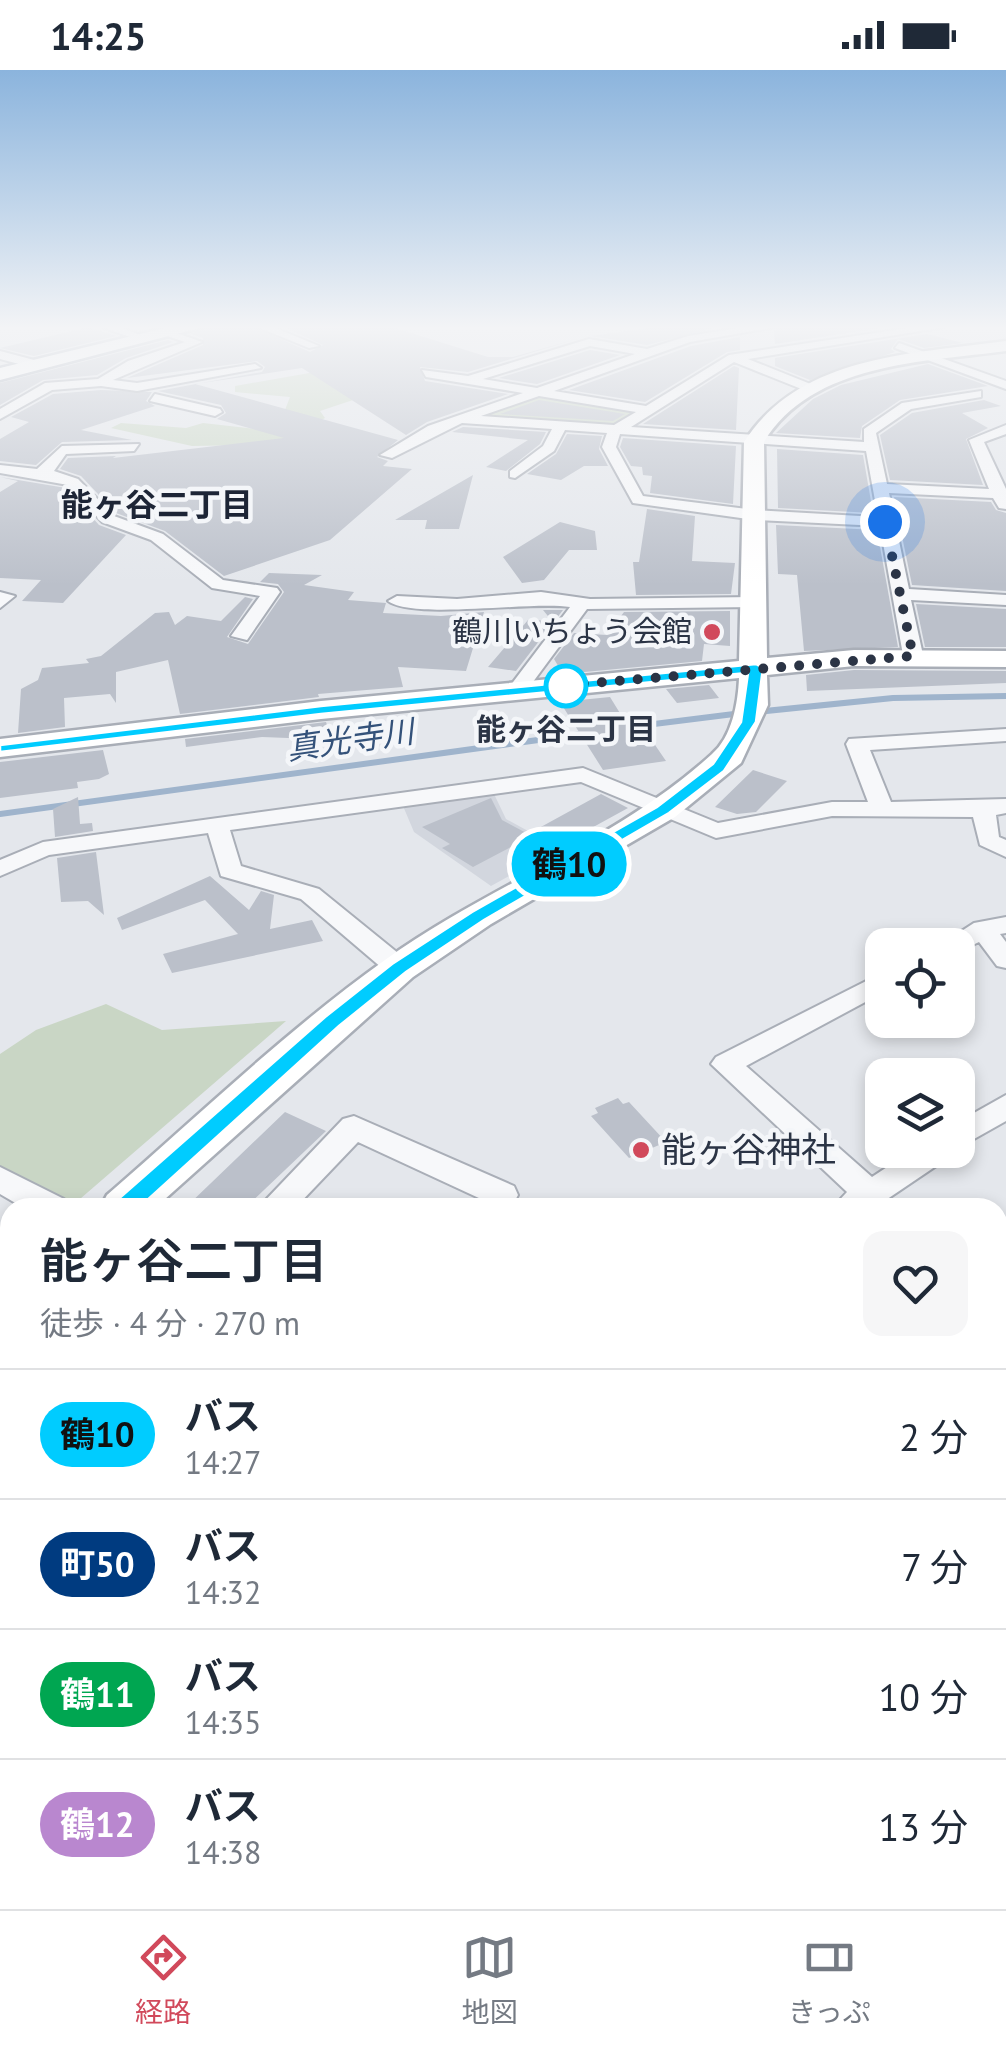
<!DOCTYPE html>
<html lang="ja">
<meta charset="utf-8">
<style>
:root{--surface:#fff;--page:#f6f6f7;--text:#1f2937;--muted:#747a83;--line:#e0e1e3;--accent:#d1495b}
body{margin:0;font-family:"PT Sans","Noto Sans JP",sans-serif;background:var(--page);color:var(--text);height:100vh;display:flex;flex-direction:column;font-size:38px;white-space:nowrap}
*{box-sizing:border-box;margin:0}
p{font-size:32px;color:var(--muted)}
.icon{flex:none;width:55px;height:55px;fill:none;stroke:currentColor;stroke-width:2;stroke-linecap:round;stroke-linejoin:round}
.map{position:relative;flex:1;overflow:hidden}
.sheet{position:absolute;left:0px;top:1128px;width:1008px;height:712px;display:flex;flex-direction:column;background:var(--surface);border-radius:30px 30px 0 0;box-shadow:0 5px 15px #0003}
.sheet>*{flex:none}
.badge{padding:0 20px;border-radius:32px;font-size:35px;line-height:65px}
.buttons{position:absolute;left:865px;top:858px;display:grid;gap:20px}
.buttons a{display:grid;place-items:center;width:110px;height:110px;border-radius:20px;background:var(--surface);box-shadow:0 5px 15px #0003;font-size:50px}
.you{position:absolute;width:50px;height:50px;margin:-25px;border:8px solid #fff;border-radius:50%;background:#1a73e8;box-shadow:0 0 0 15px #1a73e833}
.map>.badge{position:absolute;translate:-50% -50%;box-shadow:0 0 0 5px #fff}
.round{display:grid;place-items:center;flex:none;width:105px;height:105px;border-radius:20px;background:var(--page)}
.headline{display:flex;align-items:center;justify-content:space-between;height:170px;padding:0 40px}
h1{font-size:48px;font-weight:600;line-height:75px}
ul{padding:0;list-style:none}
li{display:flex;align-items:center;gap:30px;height:130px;padding:0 40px;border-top:2px solid var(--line)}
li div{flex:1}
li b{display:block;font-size:38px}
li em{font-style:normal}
li .badge{min-width:110px;font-weight:700;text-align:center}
.status{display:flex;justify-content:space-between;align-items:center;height:70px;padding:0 50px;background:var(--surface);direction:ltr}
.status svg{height:28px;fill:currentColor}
.tabs{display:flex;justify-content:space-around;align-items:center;height:140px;border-top:2px solid var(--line);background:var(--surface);font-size:28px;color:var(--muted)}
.tabs a{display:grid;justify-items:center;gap:5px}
.tabs .active{color:var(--accent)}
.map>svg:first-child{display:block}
.built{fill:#d2d6de}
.green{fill:#c9d6c5}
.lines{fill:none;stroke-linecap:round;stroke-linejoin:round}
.stream{stroke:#9fb4cc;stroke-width:6}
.building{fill:#bbc0ca}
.street-casing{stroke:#a9aeb7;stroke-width:4}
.secondary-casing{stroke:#a9aeb7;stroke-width:5}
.primary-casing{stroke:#a3abb8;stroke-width:5}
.street{fill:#f7f8fa;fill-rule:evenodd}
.secondary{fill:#fff;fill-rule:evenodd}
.primary{fill:#fff;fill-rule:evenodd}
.line{fill:#0cf;stroke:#fff;stroke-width:2.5}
.walk{stroke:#2b3445;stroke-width:10;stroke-dasharray:0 18}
.poi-dot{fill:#d1495b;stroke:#f4f6f9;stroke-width:4}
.stop-dot{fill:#fff;stroke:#0cf;stroke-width:5}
.labels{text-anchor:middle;stroke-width:9;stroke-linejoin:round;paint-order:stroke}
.far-poi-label{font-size:30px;fill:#2b3445;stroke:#f4f6f9;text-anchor:end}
.far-stop-label{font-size:30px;font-weight:bold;fill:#2b3445;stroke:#f4f6f9}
.far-neighbourhood-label{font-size:32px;font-weight:bold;fill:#1d2536;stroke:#f4f6f9}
.far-water-label{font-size:32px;font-style:italic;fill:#34527a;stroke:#f4f6f9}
.poi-label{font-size:35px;fill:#2b3445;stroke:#f4f6f9;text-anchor:start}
</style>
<div class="status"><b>14:25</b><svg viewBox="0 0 49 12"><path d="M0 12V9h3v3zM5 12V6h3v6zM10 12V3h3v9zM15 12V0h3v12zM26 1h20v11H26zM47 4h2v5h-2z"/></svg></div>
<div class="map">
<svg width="1006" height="1839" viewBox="0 0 1006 1839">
<rect width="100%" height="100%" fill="#e4e7ec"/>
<path class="built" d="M494 724 506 749 559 778 491 816 414 762 403 736Z"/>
<path class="green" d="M315 302 353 330 320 341 325 348 282 370 253 375 192 376 111 358 121 353 186 358 203 353 264 360 285 340 290 327 235 322V316Z
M547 325 636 341 609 358 477 345 529 326Z
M106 934 162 960 286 951 73 1135 0 1096V984L36 960Z"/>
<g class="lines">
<path class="stream" d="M756 642 893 628 1006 626
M622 658 742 643
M0 744 589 663"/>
</g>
<path class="building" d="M89 257 116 266 34 286 0 278Z
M206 257H254L310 282 323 275 284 257H392L488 287H513L580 268 468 302 420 297 425 311 508 324 427 352 406 365 302 298 195 314 398 370 377 387 388 391 383 396 412 399 330 470 224 506 165 461 116 443 81 406 60 399 68 388 116 386 113 388 284 368 217 349 226 343 221 335 158 321 262 302 265 297 257 291 127 308 203 275V268L191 264Z
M655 257H718L647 275 591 266Z
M780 257H887L775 274 774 261Z
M927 264 963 273 924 278 898 269 891 279 895 282 810 310 775 296V288Z
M740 267V280L727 282 645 332 569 320 691 276Z
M168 270 173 272 126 288 97 305 43 310 0 335V313Z
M590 280 620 285 537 314 499 308Z
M928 294 988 316 900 330 862 356 860 368 776 363 813 329 841 315Z
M734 296 739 298 736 360 643 354Z
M101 320 152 322 146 331 155 336 81 360 132 370 62 372 36 395 0 391V369L29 352 11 347 53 324Z
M539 330 625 344 613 351 500 344Z
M984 330 1001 336 962 343 988 358 966 369 983 415 890 410 880 365 912 343Z
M463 357 546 362 540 374 506 401 486 397 528 370 452 362Z
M567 364 602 366 599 379 608 396H584L561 410 527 404 556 384Z
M623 368 736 376 733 434 650 423 652 406 643 405 642 397 631 396 620 377Z
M777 379 863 385 873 443 778 438Z
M473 405 459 459H425L427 450H395Z
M0 407 66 418 99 455 126 465 63 533 22 531 41 510 0 508V422L18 411Z
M894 427 991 432 996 440 1006 443V521L912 515Z
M647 439 695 446 692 491 735 493 731 524 636 525 633 492H639Z
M560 452 595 461 597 480H569L544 510 522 513 503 487Z
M776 455 877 460 898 577 804 581 797 505 778 504Z
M269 503 322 505 304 515 354 522 348 530 386 533 383 543 441 546 484 542 466 601 398 597 403 617 318 624 319 627 180 644 168 590 116 602V633L110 624 64 628 65 657 18 663 21 619 38 610 42 598 89 593 86 589 101 586 155 543 169 542 175 555 187 546 221 551 245 527 253 529 227 567 248 574 284 522 278 514 260 512Z
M916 534 1006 539V577H925Z
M543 540H563L516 601 488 597 528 550 552 551Z
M730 541V576L704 574 702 591 563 604 554 589 574 563 607 565 624 542Z
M854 600 1006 601V613L807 621 806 605Z
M709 615 719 628 677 633 666 619Z
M610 627 639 674 653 672 666 691 603 700 560 632Z
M326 652 330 663 312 665 314 669 262 667 186 677 185 669Z
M103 680 109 704 99 709 77 712 78 718 0 728V692Z
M753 700 787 711 756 742 737 744 715 737Z
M601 724 628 738 566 772 539 758Z
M78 727 80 754 92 753 93 761 55 767 53 739Z
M491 728 502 750 532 766 473 797 442 778 450 774 422 757Z
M96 782 104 845 88 831 61 832 57 788Z
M210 806 249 840 261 821 274 825 270 859 312 850 323 871 172 903 163 884 238 864 205 830 122 860 117 848Z
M618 1028 623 1034 629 1032 666 1072 629 1088 591 1046 598 1043 595 1038Z
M285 1042 326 1061 245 1138H185Z"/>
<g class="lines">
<g class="street-casing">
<path id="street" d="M102 257H120L150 269 144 272Z
M257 257H273L319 276 309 278Z
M745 257H776L690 272 554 321 646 336 729 285 915 257H945L748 289 813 315 809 322 734 292 631 357 864 372V359L902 333 981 321V327L911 339 876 363 887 414 989 419 969 370 1006 355V364L984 372 1006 419V439L999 438 993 428 889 423 909 519 1006 525V535L911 530 923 585 913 591 903 585 880 456 755 450 633 433 602 377 607 363 565 360 554 381 515 408 510 407V401L543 376 552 359 462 353 392 388 380 385 428 356 523 323 426 307 422 300 468 306 589 269 647 279 688 266ZM590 276 635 284 537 318 483 309ZM539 326 636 342 614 355 481 346ZM620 364 866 381 878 447 755 440 643 426 616 377Z
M168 260 202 272 113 310 137 313 255 294 261 298 137 321 101 316 52 320 0 349V339L45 313 98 309 128 291 185 272 164 265Z
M899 273 1006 311V319L895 278Z
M0 281 38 291 40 294 34 298 0 289Z
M155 324 220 339 222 342 215 346 150 331Z
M139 374 134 381 66 384 54 401 78 409 114 446 163 464 223 510 277 518 280 522 247 570 231 566 260 526 212 518 151 470 102 452 68 415 0 403V395L37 399 62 376Z
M0 522 15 526 0 538Z
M541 522 590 529 755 527 764 532 755 537 587 539 524 624 517 626 507 620 570 537C530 531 413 550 388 531L397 526 457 529Z
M1006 659V671L870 680 891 732 1006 729V743L996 745 999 767 1006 770V787L980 775 973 747 832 746 716 768 581 712 230 760 241 796 319 819 409 892 412 898 409 904H389L301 829 221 806 208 763 49 785 0 806V790L43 772 583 698 718 753 832 732H868L846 674 849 669Z
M1006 847V863L1000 864 1006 872V898L997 896 979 872 958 882V875H940L974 853Z
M882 903V923L746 996 872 1107 913 1080H953L948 1088 874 1138H832L847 1122 711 994 716 987Z
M1006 1025V1051L958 1078V1052Z
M354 1046 514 1116 518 1125 511 1138H476L481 1129 358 1072 295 1138H258L343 1049Z
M0 1097 64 1129 68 1138H24L0 1124Z
M1006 1336V1374L998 1371V1339Z
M10 1386V1429L0 1433V1390Z
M998 1495 1006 1498V1544L998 1540Z
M10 1694V1750L0 1754V1698Z
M1006 1763V1820L1001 1822 1000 1839H950L954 1830H998V1767Z
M288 1830H340L336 1839H284Z
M630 1830H680L676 1839H626Z"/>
</g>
<g class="secondary-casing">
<path id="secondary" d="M1006 271V281C924 292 812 293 764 372L767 588 854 580 1006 581V597L854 596 767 605 768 635 741 693 675 747 491 854 413 907 155 1138H100L107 1125C198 1046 287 960 385 890 489 815 617 771 712 684 732 667 738 633 739 608L321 649 0 687V669L321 631 739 591 744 372C800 285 912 284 1006 271Z
M10 1219V1268L0 1271V1222Z"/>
</g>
<g class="primary-casing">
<path id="primary" d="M169 257H203L0 310V298Z"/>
</g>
<use href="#street" class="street"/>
<use href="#secondary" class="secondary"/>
<use href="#primary" class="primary"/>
</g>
<linearGradient id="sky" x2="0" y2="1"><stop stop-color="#8bb4dd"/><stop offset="0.5" stop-color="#f3f4f6"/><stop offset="1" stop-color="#f3f4f6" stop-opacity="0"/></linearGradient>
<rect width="1006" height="515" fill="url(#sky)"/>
<path class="line" d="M756 594 763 598 756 652 724 701 669 743 484 850 406 902 339 956 132 1144H116V1131L325 947 392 894 472 842 657 737 713 694 741 652 748 603 321 644 0 682V675L321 636Z"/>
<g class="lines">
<path class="walk" d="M566 616H557L913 586 885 452"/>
</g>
<g class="poi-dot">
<circle cx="712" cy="562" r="10"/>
<circle cx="641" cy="1080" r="10"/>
</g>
<circle class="stop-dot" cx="566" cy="616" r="20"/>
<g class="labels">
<g class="far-poi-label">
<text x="692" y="572">鶴川いちょう会館</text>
</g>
<g class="far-stop-label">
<text x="566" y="670">能ヶ谷二丁目</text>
</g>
<g class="far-neighbourhood-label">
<text x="157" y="446">能ヶ谷二丁目</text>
</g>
<g class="far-water-label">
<text transform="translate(350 670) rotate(-8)" y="11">真光寺川</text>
</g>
<g class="poi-label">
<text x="661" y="1092">能ヶ谷神社</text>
</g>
</g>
</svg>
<div class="buttons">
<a><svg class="icon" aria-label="locate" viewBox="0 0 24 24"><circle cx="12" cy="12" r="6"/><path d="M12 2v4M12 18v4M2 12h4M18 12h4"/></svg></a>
<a><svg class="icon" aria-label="layers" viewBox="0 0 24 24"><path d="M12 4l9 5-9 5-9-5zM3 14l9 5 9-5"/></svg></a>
</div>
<div class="you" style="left:885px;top:452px"></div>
<b class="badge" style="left:569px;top:794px;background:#0cf;color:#111">鶴10</b>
<section class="sheet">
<div class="headline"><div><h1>能ヶ谷二丁目</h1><p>徒歩 · 4 分 · 270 m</p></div><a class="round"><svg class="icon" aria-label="heart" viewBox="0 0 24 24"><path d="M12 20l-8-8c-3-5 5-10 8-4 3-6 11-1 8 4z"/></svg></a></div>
<ul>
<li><span class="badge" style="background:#0cf;color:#111">鶴10</span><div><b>バス</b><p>14:27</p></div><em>2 分</em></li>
<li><span class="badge" style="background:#003b80;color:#fff">町50</span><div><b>バス</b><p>14:32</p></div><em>7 分</em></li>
<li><span class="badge" style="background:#00a651;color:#fff">鶴11</span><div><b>バス</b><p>14:35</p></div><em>10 分</em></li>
<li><span class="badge" style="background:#b987cf;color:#fff">鶴12</span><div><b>バス</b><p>14:38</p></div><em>13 分</em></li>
</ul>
</section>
</div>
<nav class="tabs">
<a class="active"><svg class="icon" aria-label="directions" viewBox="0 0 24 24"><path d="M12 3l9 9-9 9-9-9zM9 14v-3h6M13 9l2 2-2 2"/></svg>経路</a>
<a><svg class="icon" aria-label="map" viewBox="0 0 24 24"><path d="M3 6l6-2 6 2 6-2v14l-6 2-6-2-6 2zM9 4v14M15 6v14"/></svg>地図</a>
<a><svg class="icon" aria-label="tickets" viewBox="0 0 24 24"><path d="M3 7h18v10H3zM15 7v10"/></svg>きっぷ</a>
</nav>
